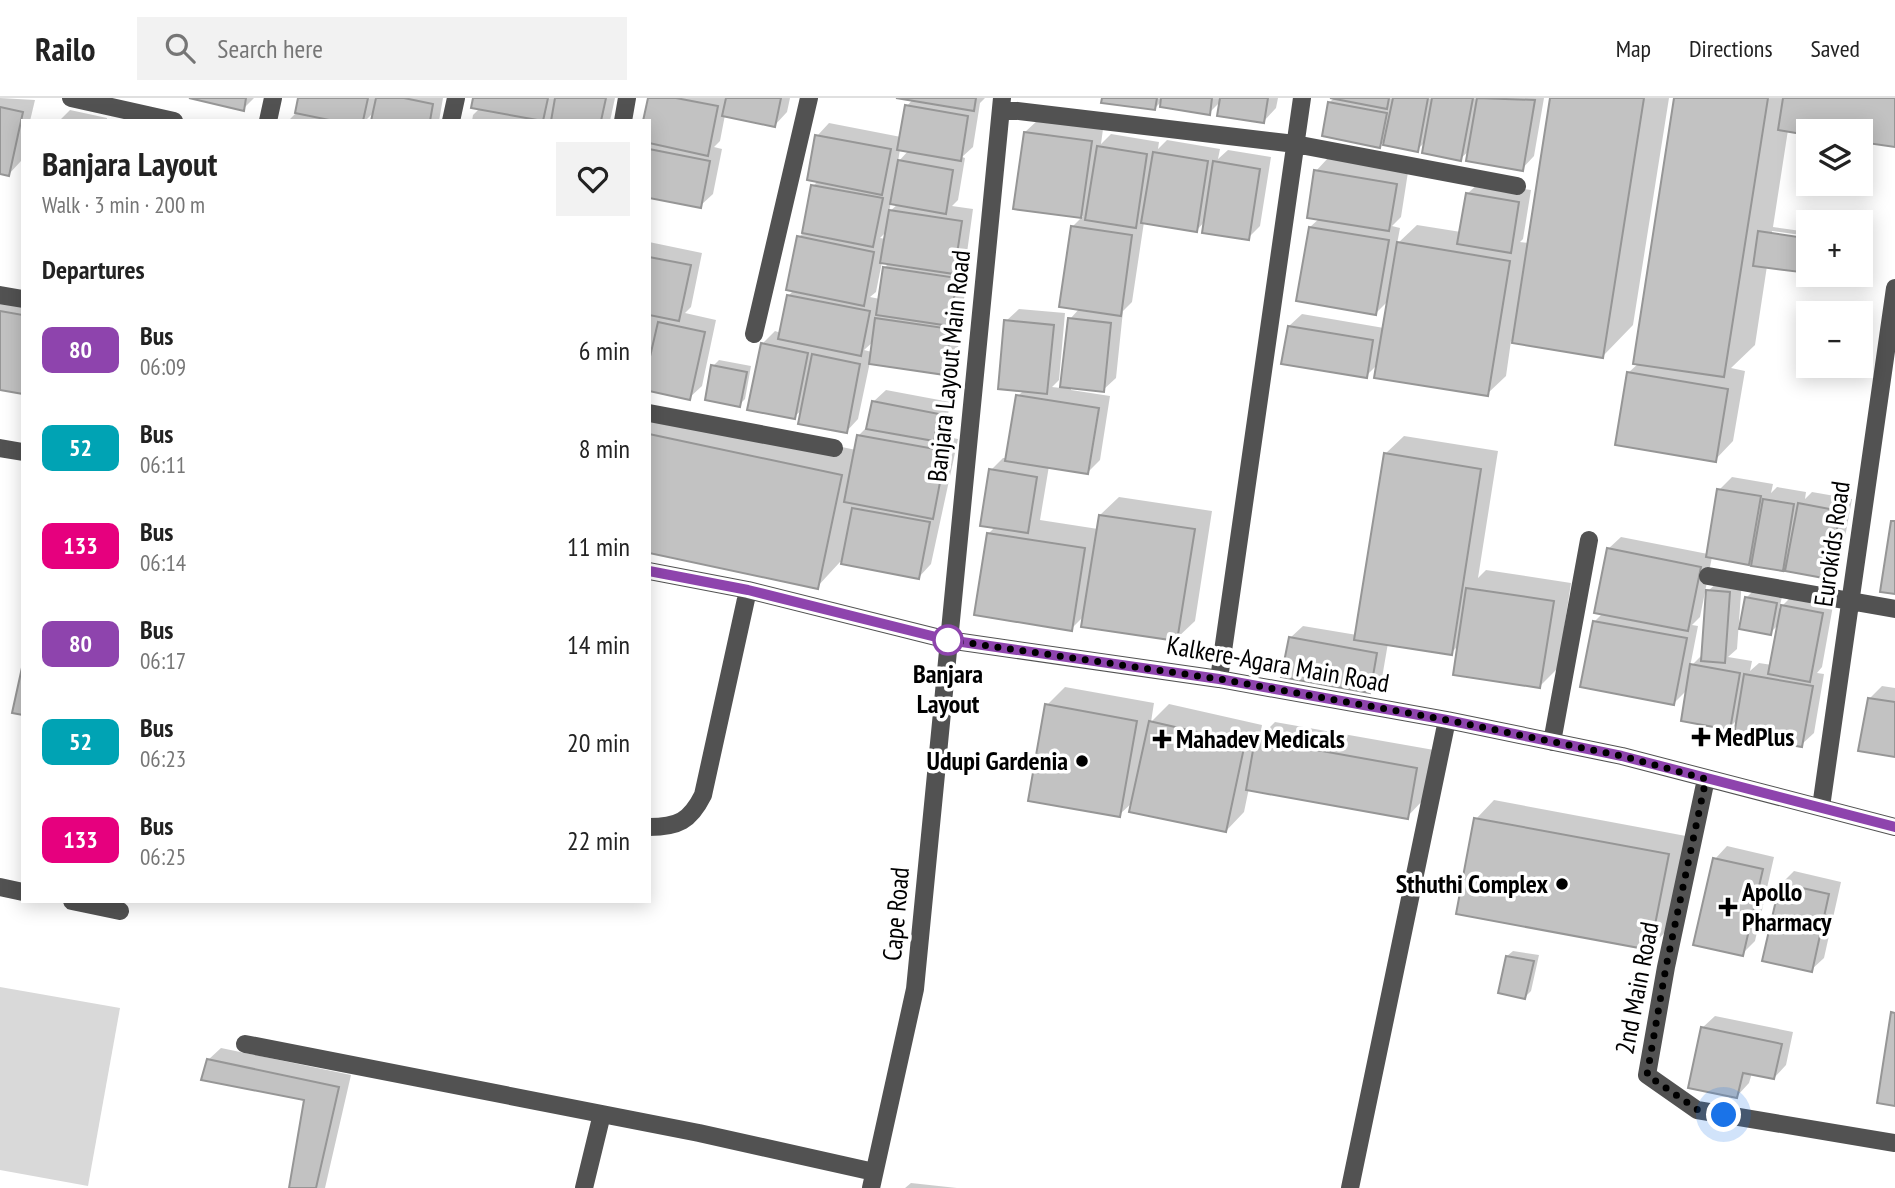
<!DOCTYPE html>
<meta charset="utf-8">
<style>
:root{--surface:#fff;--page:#f2f2f2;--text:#222;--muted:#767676;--line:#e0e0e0}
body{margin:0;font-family:"PT Sans Narrow",sans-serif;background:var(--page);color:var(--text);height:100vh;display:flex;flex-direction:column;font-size:26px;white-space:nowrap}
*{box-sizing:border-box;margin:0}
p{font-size:23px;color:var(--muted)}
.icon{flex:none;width:38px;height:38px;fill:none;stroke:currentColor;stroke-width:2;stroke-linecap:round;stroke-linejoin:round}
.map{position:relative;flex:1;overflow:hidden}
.details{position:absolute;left:21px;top:21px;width:630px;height:784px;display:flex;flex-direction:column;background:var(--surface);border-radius:0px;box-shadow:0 4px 18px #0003}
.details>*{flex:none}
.badge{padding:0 14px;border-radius:10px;font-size:24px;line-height:46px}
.controls{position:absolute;left:1796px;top:21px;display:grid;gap:14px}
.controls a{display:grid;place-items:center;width:77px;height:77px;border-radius:0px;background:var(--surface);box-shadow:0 4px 18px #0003;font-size:35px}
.you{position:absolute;width:35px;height:35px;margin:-18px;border:5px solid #fff;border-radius:50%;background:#1a73e8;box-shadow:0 0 0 10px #1a73e833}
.map>.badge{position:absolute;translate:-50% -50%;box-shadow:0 0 0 4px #fff}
h2{padding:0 21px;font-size:26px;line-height:63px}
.round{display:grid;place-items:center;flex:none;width:74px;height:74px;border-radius:0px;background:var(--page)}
.headline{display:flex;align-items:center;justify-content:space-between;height:119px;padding:0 21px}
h1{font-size:33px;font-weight:600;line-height:52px}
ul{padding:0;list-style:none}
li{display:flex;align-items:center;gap:21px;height:98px;padding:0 21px}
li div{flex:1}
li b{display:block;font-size:26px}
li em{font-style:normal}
li .badge{min-width:77px;font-weight:700;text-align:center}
header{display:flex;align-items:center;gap:42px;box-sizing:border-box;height:98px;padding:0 35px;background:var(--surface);border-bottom:2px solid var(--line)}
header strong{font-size:33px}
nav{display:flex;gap:38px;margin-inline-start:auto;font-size:24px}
.search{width:490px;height:63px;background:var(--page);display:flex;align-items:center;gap:18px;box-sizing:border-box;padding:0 24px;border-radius:0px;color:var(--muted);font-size:26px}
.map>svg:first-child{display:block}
.green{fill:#d9d9d9}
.shadow{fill:#0003;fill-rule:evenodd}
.building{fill:#c2c2c2;stroke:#969696;stroke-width:2}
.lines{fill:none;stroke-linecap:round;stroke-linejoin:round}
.minor{stroke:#525252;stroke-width:18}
.line-casing{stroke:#fff;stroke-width:16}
.line{stroke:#8e44ad;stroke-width:10}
.walk{stroke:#000;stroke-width:7;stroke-dasharray:0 12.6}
.stop-dot{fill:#fff;stroke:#8e44ad;stroke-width:3.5}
.poi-dot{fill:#000;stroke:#fff;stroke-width:2.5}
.labels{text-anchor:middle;stroke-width:7;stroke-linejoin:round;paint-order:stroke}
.street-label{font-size:26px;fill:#000;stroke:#fff}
.stop-label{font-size:26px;font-weight:bold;fill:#000;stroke:#fff}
.poi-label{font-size:26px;font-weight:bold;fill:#000;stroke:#fff;text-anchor:start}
</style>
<header>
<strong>Railo</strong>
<div class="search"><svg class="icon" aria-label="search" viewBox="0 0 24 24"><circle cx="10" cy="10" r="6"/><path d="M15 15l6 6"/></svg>Search here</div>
<nav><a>Map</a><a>Directions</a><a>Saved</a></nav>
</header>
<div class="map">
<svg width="1895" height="1090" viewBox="0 0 1895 1090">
<rect width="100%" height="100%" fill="#fff"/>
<path class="green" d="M0 889 120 910 88 1088 0 1072Z"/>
<path class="shadow" d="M0 0 35 2 30 23H23L21 63 9 76 0 74Z
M191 0H254L243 11Z
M300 0H443L439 23H373L375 13 365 23H288L297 14Z
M475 0H615L610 23H472L473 17 480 10Z
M650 0H790L787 14 775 27 725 17 720 43 714 49 722 51 713 96 700 108 649 98Z
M905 0H985L980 5 973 49 962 59 965 60 958 102 952 108 973 111 966 162 960 167 969 168 962 214 957 218 963 219 956 263 944 275 870 264 858 321 846 334 803 311 794 319 762 246 775 233 781 235 788 198 794 192 799 139 804 134 813 88 818 83 817 38 829 25 901 39 907 8 913 1ZM900 51 909 52 898 64ZM891 104 898 106 889 114ZM887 133 886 141 880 140ZM882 164 889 165 884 170 880 201 870 199 876 194ZM874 243 872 254 864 252Z
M1104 0H1278L1276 10 1264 23 1221 3 1209 15 1163 2 1155 10Z
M1334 0H1544L1534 58 1522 71 1470 52 1460 61 1425 44 1417 52 1386 41 1380 48 1330 4Z
M1552 0H1669L1633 227 1603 258 1511 243 1506 278 1487 296 1378 266 1366 278 1289 228 1302 216 1384 230 1389 202 1376 215 1310 129 1320 120 1316 73 1328 60 1408 74 1401 119 1392 128 1400 130 1397 146 1417 127 1461 134 1467 96 1480 84 1531 92 1523 141 1520 144 1529 145Z
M1676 0H1895L1860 33 1788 32 1773 129 1808 134V138L1772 133V137L1808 142 1806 167 1800 172 1767 168 1755 247 1731 270 1745 273 1733 343 1715 362 1628 275 1639 265Z
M70 12 107 20V23H59Z
M1038 22 1103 31 1101 46 1111 36 1159 44 1158 51 1167 42 1220 51 1218 61 1228 52 1271 59 1260 128 1248 140 1206 122 1197 132 1144 124 1132 204 1123 213 1116 280 1103 292 1071 289V292L1110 298 1100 362 1088 374 1049 368 1040 422 1098 431 1100 417 1119 399 1212 413 1195 523 1176 541 1085 517 1071 531 989 435 996 428 991 372 1003 360H1007L1018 298 1024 292 1006 223 1019 211 1065 215 1059 282 1052 289 1061 290 1070 221 1080 210 1072 129 1083 118 1015 110 1025 34Z
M649 144 702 155 691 209 685 215 716 222 702 288 689 300 649 291Z
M23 203V294L0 290V205Z
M719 262 751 268 745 301 739 307 713 268Z
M886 292 950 304 946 329 938 337 958 341 931 466 919 479 840 464 817 489 649 453V308L856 352 858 338 869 327 873 304Z
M1404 338 1498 353 1478 480 1486 472 1571 485 1558 570 1540 588 1459 547 1451 555 1388 545 1382 580 1369 593 1290 540 1303 528 1357 537 1385 356Z
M1732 379 1773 386 1771 395 1777 389 1806 394 1805 401 1812 394 1852 401 1840 467 1828 479 1789 465 1782 471 1754 460 1749 466 1712 459 1700 519 1692 527 1698 528 1690 569 1703 556 1708 493 1721 481 1742 482 1737 551 1728 559 1752 563 1750 573 1759 565 1772 567 1779 526 1770 535 1746 500 1752 494 1782 499 1779 511 1795 495 1834 502 1822 569 1817 575 1824 576 1814 635 1801 647 1738 621 1729 630 1688 591 1673 606 1595 523 1603 515 1608 451 1621 439 1708 456 1719 392Z
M1882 588 1895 590V657L1870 600Z
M1065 589 1154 605 1151 624 1169 606 1262 627 1260 639 1275 624 1434 652 1425 700 1407 719 1249 690 1244 714 1226 733 1134 703 1119 717 1047 607Z
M1494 702 1686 738 1668 831 1650 850 1476 721Z
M1727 748 1774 759 1755 843 1742 856 1715 761Z
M1794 773 1841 784 1824 860 1811 872 1781 786Z
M1513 853 1539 857 1531 893 1525 899 1507 858Z
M1715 918 1793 934 1786 967 1774 980 1752 975 1749 985 1737 998 1702 930Z
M221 950 351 977 325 1090H291L306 1000 208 962Z
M911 1085 957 1090H905Z"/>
<path class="building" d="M189 0H246L244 13Z
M298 0H368L363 23H334L295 15Z
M376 0H404L433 6 430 23H371Z
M473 0H548L543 23 471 10Z
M555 0H606L601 23H551Z
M648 0H676L718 8 708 58 649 45V23H643Z
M726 0H781L775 29 722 18Z
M896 0H976L974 13Z
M1102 0H1157L1155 12 1101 5Z
M1161 0H1212L1210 17 1160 9Z
M1220 0H1268L1264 25 1217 18Z
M1330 0H1389L1387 11Z
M1393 0H1428L1418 54 1383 47Z
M1432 0H1473L1461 63 1422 55Z
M1477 0 1535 2 1523 73 1466 63Z
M1550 0H1644L1603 260 1512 245Z
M1674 0H1768L1724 279 1633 266Z
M1783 0H1895V49L1860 44V33H1808V37L1778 32Z
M1328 4 1387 15 1380 50 1322 38Z
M905 7 968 18 961 63 897 52Z
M0 9 23 14 9 78 0 76Z
M1024 34 1092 43 1081 120 1013 111Z
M815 37 891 51 882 97 807 82Z
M1097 48 1147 56 1136 130 1085 122Z
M649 51 710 63 701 110 649 100Z
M1153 54 1208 63 1197 134 1141 125Z
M898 62 953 72 946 116 890 106Z
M1213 63 1260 71 1249 142 1202 135Z
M1314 72 1397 86 1389 133 1307 120Z
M811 87 883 100 873 149 802 135Z
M1466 95 1519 104 1511 155 1457 146Z
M889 112 962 123 954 176 880 165Z
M1071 128 1132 137 1121 218 1059 209Z
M1309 129 1389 142 1376 217 1296 203Z
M1758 133 1805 140 1800 174 1753 168Z
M797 138 874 154 864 208 786 192Z
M1397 144 1510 163 1488 298 1374 280Z
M649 159 691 167 679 223 649 217Z
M883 169 957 180 950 228 876 217Z
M787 197 870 213 861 258 778 241Z
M0 213 23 217V296L0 292Z
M875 220 951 231 945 277 869 266Z
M1068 220 1111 225 1104 294 1060 289Z
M1004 222 1054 227 1047 296 998 291Z
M658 224 705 234 690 302 649 293V263Z
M1288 228 1373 242 1367 280 1281 266Z
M761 245 808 255 795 321 747 312Z
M812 256 860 266 847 335 798 326Z
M711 267 747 274 740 309 705 302Z
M1627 274 1728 291 1716 364 1615 347Z
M1016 297 1099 310 1088 376 1005 363Z
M872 303 939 316 934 343 866 331Z
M649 336 842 377 818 491 649 455Z
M857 337 946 353 933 421 844 404Z
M1384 355 1481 371 1452 557 1354 542Z
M989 371 1037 379 1028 435 980 428Z
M1717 391 1761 398 1749 467 1706 459Z
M1763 401 1794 406 1783 473 1751 468Z
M1798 405 1840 413 1829 481 1785 473Z
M852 410 930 424 919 481 841 466Z
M1099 417 1195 431 1177 543 1081 529Z
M1891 423H1895V496L1880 494Z
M987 435 1085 450 1072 533 974 517Z
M1607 450 1701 469 1688 533 1594 515Z
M1466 490 1554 503 1540 590 1453 577Z
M1706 492 1730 494 1725 565 1701 563Z
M1745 499 1777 505 1771 537 1739 531Z
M1781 507 1823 515 1810 584 1768 576Z
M1593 523 1687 540 1674 607 1580 589Z
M1289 539 1377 555 1370 595 1281 579Z
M23 565V617L12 615Z
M1690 566 1740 575 1730 632 1681 623Z
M1744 576 1813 588 1802 649 1734 637Z
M1868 600 1895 604V659L1858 653Z
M1045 606 1137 623 1120 719 1028 703Z
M1149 623 1245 645 1226 734 1129 714Z
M1255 641 1417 670 1408 721 1246 692Z
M1474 720 1669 756 1650 852 1456 816Z
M1713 760 1763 771 1743 858 1693 847Z
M1780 785 1829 796 1812 874 1762 863Z
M1506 858 1534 863 1525 901 1498 895Z
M1891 914 1895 915V1008L1877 1005Z
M1701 929 1782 946 1774 981 1743 975 1737 1000 1688 990Z
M207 961 339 989 316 1090H289L304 1002 201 982Z"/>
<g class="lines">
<path class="minor" d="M71 0 174 23
M1001 11 1295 46 1517 88
M268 23 273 0
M451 23 456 0
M623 23 627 0
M0 197 23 201
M754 236 809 0
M649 315 834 350
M0 350 23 354
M649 473 748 492 948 542 1219 581 1447 622 1622 658 1895 729
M1708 478 1895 511
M1219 581 1302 0
M1552 644 1589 442
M1706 681 1666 869 1647 977 1697 1012 1895 1045
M1821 709 1895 190
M649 729C678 729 690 723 703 697L748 492
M0 789 23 794
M72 803 120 813
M245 946 699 1035 874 1074
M584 1090 602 1016
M871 1090 915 891 1002 0
M1350 1090 1447 622"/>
</g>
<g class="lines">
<g class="line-casing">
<path id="line" d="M649 473 748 492 948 542 1219 581 1447 622 1622 658 1895 729"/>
</g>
<use href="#line" class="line"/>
<path class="walk" d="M948 542 1219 581 1447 622 1622 658 1706 681 1666 869 1647 977 1698 1012 1724 1017"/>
</g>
<circle class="stop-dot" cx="948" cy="542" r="14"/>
<g class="poi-dot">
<path d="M1697.5 628.5h7v7h7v7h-7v7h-7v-7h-7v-7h7z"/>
<path d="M1158.5 630.5h7v7h7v7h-7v7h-7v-7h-7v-7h7z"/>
<circle cx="1082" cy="663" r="7"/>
<circle cx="1562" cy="786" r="7"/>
<path d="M1724.5 798.5h7v7h7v7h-7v7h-7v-7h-7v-7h7z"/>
</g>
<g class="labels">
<g class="street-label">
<text transform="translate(949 268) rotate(-84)" y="9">Banjara Layout Main Road</text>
<text transform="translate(1832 446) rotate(-82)" y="9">Eurokids Road</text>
<text transform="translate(1278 566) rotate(10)" y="9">Kalkere-Agara Main Road</text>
<text transform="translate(896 816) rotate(-85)" y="9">Cape Road</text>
<text transform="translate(1637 890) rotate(-79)" y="9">2nd Main Road</text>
</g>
<g class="stop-label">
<text x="948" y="585">Banjara<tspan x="948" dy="30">Layout</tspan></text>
</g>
<g class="poi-label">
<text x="1715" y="648">MedPlus</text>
<text x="1176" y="650">Mahadev Medicals</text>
<text x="1068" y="672" text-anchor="end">Udupi Gardenia</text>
<text x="1548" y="795" text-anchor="end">Sthuthi Complex</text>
<text x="1742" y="803">Apollo<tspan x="1742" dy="30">Pharmacy</tspan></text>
</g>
</g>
</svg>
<div class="controls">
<a><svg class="icon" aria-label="layers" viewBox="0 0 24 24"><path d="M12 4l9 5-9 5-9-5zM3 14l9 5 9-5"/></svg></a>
<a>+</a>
<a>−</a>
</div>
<div class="you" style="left:1724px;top:1017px"></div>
<section class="details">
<div class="headline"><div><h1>Banjara Layout</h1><p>Walk · 3 min · 200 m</p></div><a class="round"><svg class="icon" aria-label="heart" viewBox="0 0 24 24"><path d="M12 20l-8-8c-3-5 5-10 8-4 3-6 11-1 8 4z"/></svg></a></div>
<h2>Departures</h2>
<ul>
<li><span class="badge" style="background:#8e44ad;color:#fff">80</span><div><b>Bus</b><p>06:09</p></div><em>6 min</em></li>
<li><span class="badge" style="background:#00a3b4;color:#fff">52</span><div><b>Bus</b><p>06:11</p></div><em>8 min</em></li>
<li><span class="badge" style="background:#e6007e;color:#fff">133</span><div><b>Bus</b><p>06:14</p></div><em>11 min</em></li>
<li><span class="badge" style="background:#8e44ad;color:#fff">80</span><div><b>Bus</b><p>06:17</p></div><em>14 min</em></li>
<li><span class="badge" style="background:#00a3b4;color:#fff">52</span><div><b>Bus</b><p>06:23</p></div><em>20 min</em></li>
<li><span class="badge" style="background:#e6007e;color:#fff">133</span><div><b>Bus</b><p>06:25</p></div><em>22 min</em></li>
</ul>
</section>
</div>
